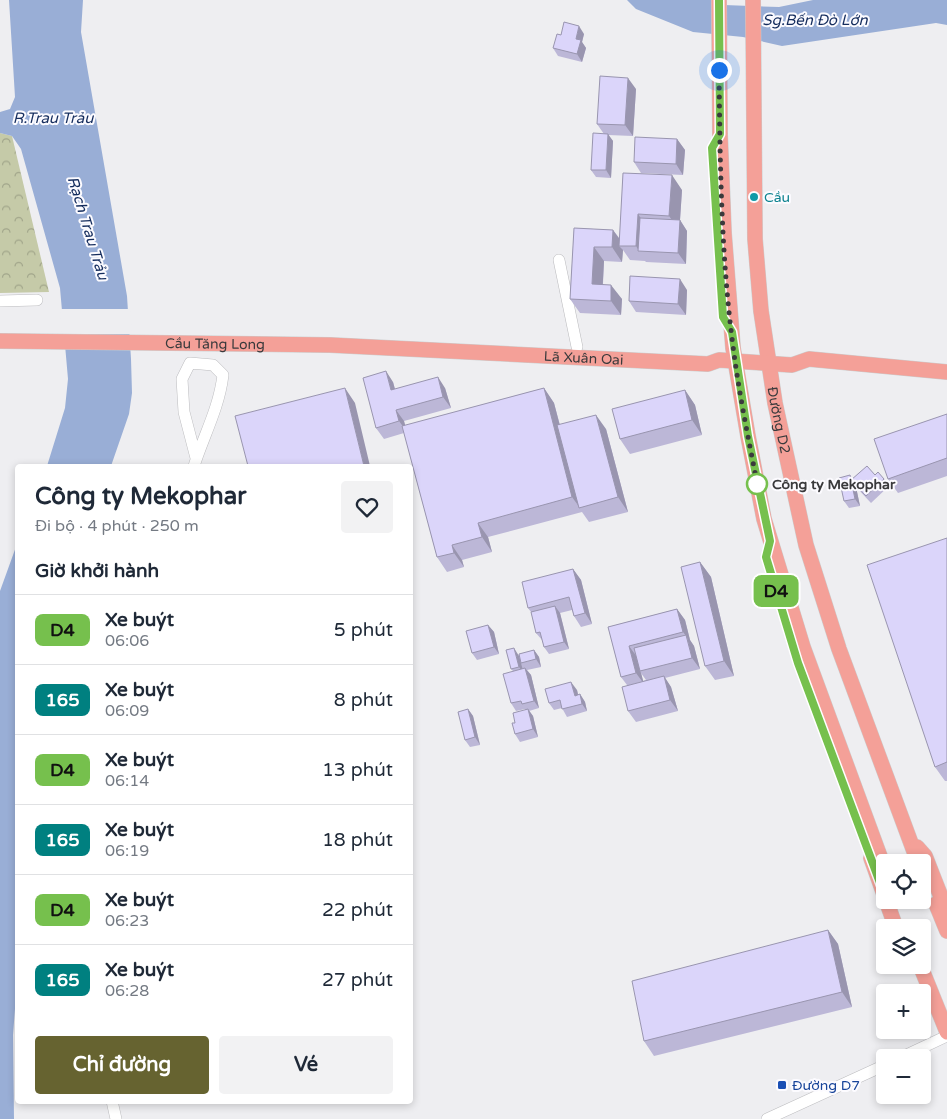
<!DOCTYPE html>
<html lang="vi">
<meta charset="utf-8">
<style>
:root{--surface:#fff;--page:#f2f2f3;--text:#1f2937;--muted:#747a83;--line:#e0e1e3;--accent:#666330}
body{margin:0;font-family:"Varela Round",sans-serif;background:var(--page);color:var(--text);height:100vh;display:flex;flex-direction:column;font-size:19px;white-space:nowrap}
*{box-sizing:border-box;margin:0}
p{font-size:16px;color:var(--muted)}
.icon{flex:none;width:28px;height:28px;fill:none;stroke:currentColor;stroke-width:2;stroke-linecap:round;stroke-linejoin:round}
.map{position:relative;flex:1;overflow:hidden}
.drawer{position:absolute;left:15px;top:464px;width:398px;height:640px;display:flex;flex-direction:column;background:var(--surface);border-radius:5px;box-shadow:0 2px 8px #0003}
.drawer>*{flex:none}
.badge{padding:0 10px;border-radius:8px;font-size:18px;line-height:32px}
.tools{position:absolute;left:876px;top:854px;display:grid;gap:10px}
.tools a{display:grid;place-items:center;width:55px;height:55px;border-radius:5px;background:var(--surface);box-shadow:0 2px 8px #0003;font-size:25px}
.you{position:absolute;width:25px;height:25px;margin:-12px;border:4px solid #fff;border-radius:50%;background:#1a73e8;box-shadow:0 0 0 8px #1a73e833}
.map>.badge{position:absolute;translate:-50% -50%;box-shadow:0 0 0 2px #fff}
h2{padding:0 20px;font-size:19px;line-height:45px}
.round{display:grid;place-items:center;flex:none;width:52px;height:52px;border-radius:5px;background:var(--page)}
.headline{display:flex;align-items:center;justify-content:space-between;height:85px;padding:0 20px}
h1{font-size:24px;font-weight:700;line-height:38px}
.cta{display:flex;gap:10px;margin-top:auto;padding:10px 20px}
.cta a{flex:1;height:58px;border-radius:5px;background:var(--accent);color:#fff;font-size:20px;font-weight:700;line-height:58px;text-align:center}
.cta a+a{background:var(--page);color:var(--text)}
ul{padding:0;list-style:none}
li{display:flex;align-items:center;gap:15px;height:70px;padding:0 20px;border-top:1px solid var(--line)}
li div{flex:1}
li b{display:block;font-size:19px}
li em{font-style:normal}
li .badge{min-width:55px;font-weight:700;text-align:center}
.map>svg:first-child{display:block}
.park{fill:url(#park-crowns)}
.water{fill:#99aed6}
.pier{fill:#eeeef1}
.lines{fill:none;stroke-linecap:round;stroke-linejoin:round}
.minor-casing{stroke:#bcbcbf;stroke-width:12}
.major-casing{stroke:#ccc;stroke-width:16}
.minor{stroke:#fff;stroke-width:11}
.major{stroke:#f4a098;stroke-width:15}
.wall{fill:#bcb7d7;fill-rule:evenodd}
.shaded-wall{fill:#9995af}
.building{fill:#dbd5fa;stroke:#9995af}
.line-casing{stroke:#fff;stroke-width:11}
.line{stroke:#76c04d;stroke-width:8}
.walk{stroke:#3a3a3c;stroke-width:5;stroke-dasharray:0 9}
.culture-dot{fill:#0f9aa8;stroke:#fcfbff;stroke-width:2}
.stop-dot{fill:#fff;stroke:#76c04d;stroke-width:2.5}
.transit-dot{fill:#1a4fb4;stroke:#fcfbff;stroke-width:2}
.labels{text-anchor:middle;stroke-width:4;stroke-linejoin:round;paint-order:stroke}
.culture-label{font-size:14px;fill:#0d838f;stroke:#fcfbff;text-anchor:start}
.street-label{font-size:14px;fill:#3a3a3c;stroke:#fcfbff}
.stop-label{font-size:14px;font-weight:bold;fill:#3a3a3c;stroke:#fcfbff;text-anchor:start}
.transit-label{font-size:14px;fill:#164399;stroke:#fcfbff;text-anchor:start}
.water-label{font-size:15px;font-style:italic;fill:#142c5d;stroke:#fcfbff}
</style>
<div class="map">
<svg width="947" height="1119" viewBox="0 0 947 1119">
<defs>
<pattern id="park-crowns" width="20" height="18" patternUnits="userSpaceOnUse" patternTransform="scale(1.25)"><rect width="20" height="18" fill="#c5caa8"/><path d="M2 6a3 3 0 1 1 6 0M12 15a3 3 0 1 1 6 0" fill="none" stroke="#a1a58a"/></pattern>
</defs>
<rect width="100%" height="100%" fill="#eeeef1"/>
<path class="park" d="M0 133 12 136 49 292 0 293Z"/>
<path class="water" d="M9 0H83L81 32 127 296 131 359 132 393 129 414 111 466H47L65 408 68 379 60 288 21 149 12 136 0 133V112L10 109 15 97Z
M627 0H712L724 5 779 7 813 0H947V25L936 23 782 46 743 37 693 32 636 9Z
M17 544 18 970 13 1035 14 1119H0V591Z"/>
<path class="pier" d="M60 309H130L132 334H62Z"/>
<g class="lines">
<g class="minor-casing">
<path id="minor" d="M559 260 577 347
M0 301 37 300
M194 466C204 435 219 408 223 375L213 365 190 363 182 379 184 412 196 458
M900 1058 947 1036
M112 1101 116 1119
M767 1119 885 1065"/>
</g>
<g class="major-casing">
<g id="major">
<path d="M719 0 720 134 724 233 733 348 748 436 764 519 803 647 885 870"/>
<path id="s1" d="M753 0 755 239 761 311 775 403 806 545 839 649 918 862"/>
<path id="s2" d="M0 341 330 345 708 364 719 360 792 365 809 359 947 372"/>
<path d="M917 847 925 856 947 912"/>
<path d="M871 858 885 897"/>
<path d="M886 900 896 928"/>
<path d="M936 904 947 931"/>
<path d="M920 965 947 1032"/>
</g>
</g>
<use href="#minor" class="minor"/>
<use href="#major" class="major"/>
</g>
<path class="wall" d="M584 34 582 42 586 48 582 62 558 56 553 48 561 35Z
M636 89 633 136 608 135 613 141 611 178 596 177 591 170 604 134 597 124Z
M677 139 685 150 683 175 641 173 634 162Z
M623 173 682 190 680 220 687 231 686 264 646 262 645 261 630 260 623 250 622 262 604 261 603 284 622 299 621 315 580 313 570 299 574 228 613 230 620 239Z
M687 290 686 315 636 312 629 301Z
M393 382 395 389 445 388 451 408 404 421 405 426 544 388 554 403 560 425 606 429 628 512 589 522 582 512 488 537 492 552 462 560 464 567 447 572 437 557 404 433 384 439 376 428Z
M685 390 695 405 702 435 630 454 620 439Z
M947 414V476L898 493 888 479Z
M875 475 884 479 889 486 871 503 856 487 860 506 849 508 844 501 853 479Z
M947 538V781H945L935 767Z
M700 562 711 577 734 676 715 680 705 666Z
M573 569 581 580 592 624 581 627 574 616 572 610 560 613 569 649 549 654 544 647 542 640 536 633 531 612 528 608Z
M677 609 685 620 690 640 694 646 700 669 665 678 671 687 678 711 636 722 628 711 627 685 621 677 608 627ZM641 673 646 680 643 681Z
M488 625 494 632 499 654 477 660 472 653Z
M534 650 539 657 541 667 527 670 531 675 539 708 529 711 533 716 538 737 520 742 515 734V723L525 710V709L516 711 511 703 513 671 511 669 519 655Z
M577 690 578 695 580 694 585 702 587 711 567 717 562 708 554 710 549 703Z
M468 709 473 716 480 745 470 747 465 740Z
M828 930 838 944 852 1007 654 1056 644 1041Z"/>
<path class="shaded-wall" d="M579 26 584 34 582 42 586 48 582 62 577 54 576 39Z
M628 78 636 89 633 136 625 125Z
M608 134 613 141 611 178 606 170Z
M677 139 685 150 683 175 676 164Z
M672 175 682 190 680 220 687 231 686 264 678 253 679 230 669 216Z
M638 214 648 229 639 251 636 246Z
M613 230 623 244 619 246 623 250 622 262 612 247Z
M594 247 604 261 602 298 592 284Z
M680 279 687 290 686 315 678 304Z
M611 285 622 299 621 315 611 301Z
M386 371 393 382 398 401 391 390Z
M438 377 445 388 451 408 443 397Z
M345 388 355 403 370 466H364Z
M544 388 554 403 581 507 580 508 572 497Z
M685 390 695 405 702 435 692 420Z
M396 410 404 421 407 432 399 421Z
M596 415 606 429 628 512 618 497Z
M850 475 855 483 851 480 856 487 860 506 855 499Z
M478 523 488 537 492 552 482 537Z
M452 545 462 560 464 567 454 553Z
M700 562 711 577 734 676 724 661Z
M573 569 581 580 592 624 585 613Z
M555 606 560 613 569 649 564 642Z
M677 609 685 620 690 640 694 646 700 669 692 658 687 637 683 632Z
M488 625 494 632 499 654 494 647Z
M629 646 637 657 640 671 641 673 644 684 636 673Z
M514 648 519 656 524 674 519 667Z
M534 650 539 657 541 667 536 659Z
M525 668 531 675 539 708 534 701Z
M664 676 671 687 678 711 670 700Z
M571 682 577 690 580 703 575 696Z
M580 694 585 702 587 711 582 704Z
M468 709 473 716 480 745 475 737Z
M528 709 533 716 538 737 533 729Z
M828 930 838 944 852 1007 842 992Z"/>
<path class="building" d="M564 22 579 26 576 39 581 40 577 54 553 48 557 34 561 35Z
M600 76 628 78 625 125 597 124Z
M593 133 608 134 606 170H591Z
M635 137 677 139 676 164 634 162Z
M623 173 672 175 669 216 638 214 636 246H619Z
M640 218 680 220 678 253 638 251Z
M574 228 613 230 612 247H594L592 284 611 285V301L570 299Z
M630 276 680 279 678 304 629 301Z
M386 371 391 390 438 377 443 397 396 410 399 421 376 428 363 378Z
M345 388 364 466H248L235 416Z
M544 388 572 497 478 523 482 537 452 545 454 553 437 557 402 426Z
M685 390 692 420 620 439 612 409Z
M947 414V458L888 479 874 439Z
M596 415 618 497 579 508 557 425Z
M867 466 875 475 878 472 884 479 866 496 851 480Z
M850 475 855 499 844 501 839 478Z
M947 538V762L935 767 867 565Z
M700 562 724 661 705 666 681 567Z
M573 569 585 613 574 616 569 597 528 608 522 582Z
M555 606 564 642 544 647 540 632 536 633 531 612Z
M677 609 683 632 629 646 636 673 621 677 608 627Z
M488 625 494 647 472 653 466 631Z
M686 635 692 658 640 671 634 648Z
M514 648 519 667 511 669 506 650Z
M534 650 536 659 521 663 519 654Z
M525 668 534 701 522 704 521 701 511 703 503 674Z
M664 676 670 700 628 711 622 687Z
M571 682 575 696 580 694 582 704 562 709 560 700 549 703 545 689Z
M468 709 475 737 465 740 458 712Z
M528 709 533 729 515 734 512 723H515L513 713Z
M828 930 842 992 644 1041 632 981Z"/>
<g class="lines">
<g class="line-casing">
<path id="line" d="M719 0 720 134 712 148 723 317 732 332 748 436 770 541 766 557 798 663 885 896"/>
</g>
<use href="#line" class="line"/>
<path class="walk" d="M719 70C720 162 721 255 733 346 739 394 749 441 758 488L757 484"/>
</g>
<circle class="culture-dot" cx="754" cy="197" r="5"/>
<circle class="stop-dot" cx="757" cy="484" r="10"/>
<rect class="transit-dot" x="777" y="1080" width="10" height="10" rx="2.5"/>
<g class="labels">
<g class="culture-label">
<text x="764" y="202">Cầu</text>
</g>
<g class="street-label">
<text dy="5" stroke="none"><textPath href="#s2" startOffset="215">Cầu Tăng Long</textPath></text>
<text dy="5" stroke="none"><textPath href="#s2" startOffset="584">Lã Xuân Oai</textPath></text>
<text dy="5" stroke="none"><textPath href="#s1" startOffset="422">Đường D2</textPath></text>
</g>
<g class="stop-label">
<text x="772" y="489">Công ty Mekophar</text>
</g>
<g class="transit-label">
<text x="792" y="1090">Đường D7</text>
</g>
<g class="water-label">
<text x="815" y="25">Sg.Bến Đò Lớn</text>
<text x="53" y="123">R.Trau Trảu</text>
<text transform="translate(88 228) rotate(73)" y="5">Rạch Trau Trảu</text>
</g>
</g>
</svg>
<div class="tools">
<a><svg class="icon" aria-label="locate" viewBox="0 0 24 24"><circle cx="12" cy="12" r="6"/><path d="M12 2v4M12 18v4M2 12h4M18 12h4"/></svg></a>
<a><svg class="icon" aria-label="layers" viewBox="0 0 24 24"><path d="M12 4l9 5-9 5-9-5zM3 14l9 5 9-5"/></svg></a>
<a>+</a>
<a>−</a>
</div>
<div class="you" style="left:719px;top:70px"></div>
<b class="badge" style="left:776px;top:591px;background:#76c04d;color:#111">D4</b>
<section class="drawer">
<div class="headline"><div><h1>Công ty Mekophar</h1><p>Đi bộ · 4 phút · 250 m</p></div><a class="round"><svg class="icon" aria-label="heart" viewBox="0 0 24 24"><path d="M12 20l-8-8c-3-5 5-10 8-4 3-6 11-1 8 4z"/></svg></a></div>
<h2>Giờ khởi hành</h2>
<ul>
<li><span class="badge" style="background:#76c04d;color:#111">D4</span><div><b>Xe buýt</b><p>06:06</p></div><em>5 phút</em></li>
<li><span class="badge" style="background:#008080;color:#fff">165</span><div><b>Xe buýt</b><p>06:09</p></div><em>8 phút</em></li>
<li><span class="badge" style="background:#76c04d;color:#111">D4</span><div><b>Xe buýt</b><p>06:14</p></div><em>13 phút</em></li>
<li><span class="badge" style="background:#008080;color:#fff">165</span><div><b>Xe buýt</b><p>06:19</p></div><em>18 phút</em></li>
<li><span class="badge" style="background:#76c04d;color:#111">D4</span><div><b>Xe buýt</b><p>06:23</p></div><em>22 phút</em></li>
<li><span class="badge" style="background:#008080;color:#fff">165</span><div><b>Xe buýt</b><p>06:28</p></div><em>27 phút</em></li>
</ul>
<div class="cta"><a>Chỉ đường</a><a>Vé</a></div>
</section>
</div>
